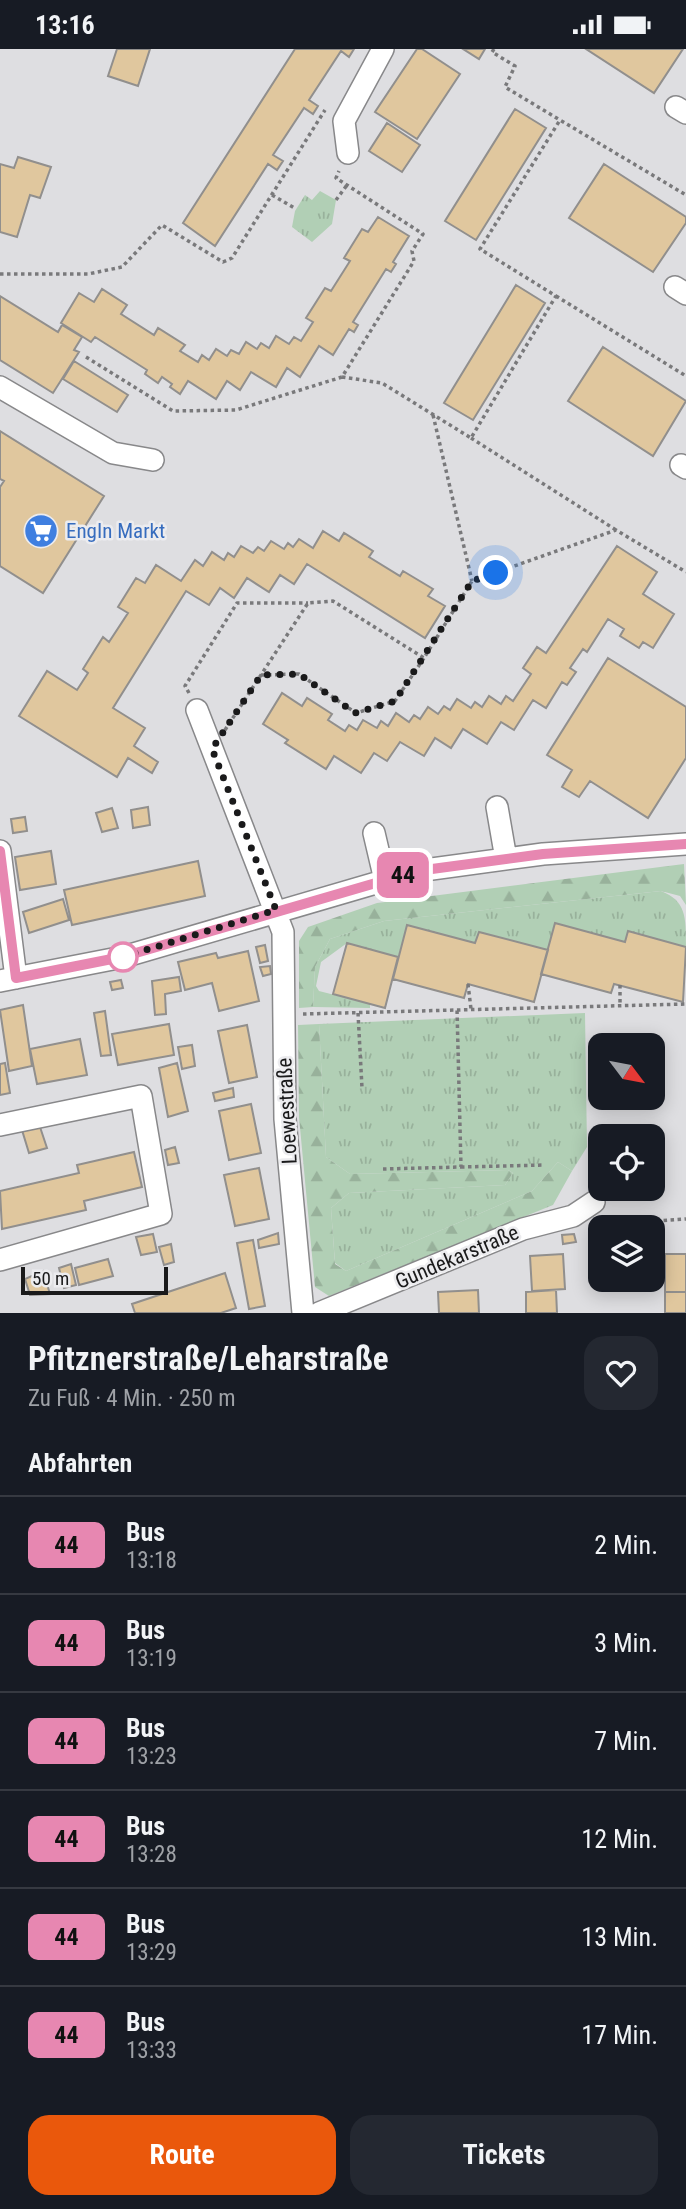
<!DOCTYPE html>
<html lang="de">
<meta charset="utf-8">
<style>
:root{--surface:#171b24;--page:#242831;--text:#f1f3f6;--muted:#9ea1a6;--line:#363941;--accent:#ea580c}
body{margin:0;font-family:"Roboto Condensed",sans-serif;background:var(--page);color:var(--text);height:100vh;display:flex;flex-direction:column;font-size:26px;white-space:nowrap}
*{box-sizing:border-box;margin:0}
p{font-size:23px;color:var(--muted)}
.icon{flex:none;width:38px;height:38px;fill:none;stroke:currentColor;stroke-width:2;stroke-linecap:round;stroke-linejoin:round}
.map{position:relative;height:1264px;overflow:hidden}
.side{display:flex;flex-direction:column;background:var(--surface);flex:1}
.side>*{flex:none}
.badge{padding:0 14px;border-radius:10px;font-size:24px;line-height:46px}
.needle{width:46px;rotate:122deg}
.controls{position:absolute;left:588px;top:984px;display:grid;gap:14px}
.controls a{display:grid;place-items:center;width:77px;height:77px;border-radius:14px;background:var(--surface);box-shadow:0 4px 18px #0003;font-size:35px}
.scale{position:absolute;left:21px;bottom:18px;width:147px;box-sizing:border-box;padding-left:7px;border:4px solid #1a1a1b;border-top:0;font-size:19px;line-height:24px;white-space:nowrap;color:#1a1a1b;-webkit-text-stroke:5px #ececef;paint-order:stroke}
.you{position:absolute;width:35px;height:35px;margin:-18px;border:5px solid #fff;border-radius:50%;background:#1a73e8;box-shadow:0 0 0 10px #1a73e833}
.map>.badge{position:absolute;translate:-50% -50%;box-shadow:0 0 0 4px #fff}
h2{padding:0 28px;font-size:26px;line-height:63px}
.round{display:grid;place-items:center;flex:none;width:74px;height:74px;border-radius:21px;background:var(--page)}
.headline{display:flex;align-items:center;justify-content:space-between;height:119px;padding:0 28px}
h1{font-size:33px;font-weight:700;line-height:52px}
.primary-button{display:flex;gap:14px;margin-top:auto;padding:14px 28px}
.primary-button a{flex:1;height:80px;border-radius:21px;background:var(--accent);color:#fff;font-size:28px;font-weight:700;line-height:80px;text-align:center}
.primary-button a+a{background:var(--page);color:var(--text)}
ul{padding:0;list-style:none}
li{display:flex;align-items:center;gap:21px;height:98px;padding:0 28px;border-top:2px solid var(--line)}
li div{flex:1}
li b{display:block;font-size:26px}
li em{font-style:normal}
li .badge{min-width:77px;font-weight:700;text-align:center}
.status{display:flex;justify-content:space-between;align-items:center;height:49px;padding:0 35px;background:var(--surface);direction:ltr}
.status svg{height:19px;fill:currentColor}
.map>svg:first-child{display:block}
.grass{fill:url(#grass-tufts)}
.forest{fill:url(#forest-firs)}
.building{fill:#e0c79e;stroke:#918f8d;stroke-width:2}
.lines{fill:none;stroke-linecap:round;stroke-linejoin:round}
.minor-casing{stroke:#88888a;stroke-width:24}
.path{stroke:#79797b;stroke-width:3.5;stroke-dasharray:3.5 3.5;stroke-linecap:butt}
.minor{stroke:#fff;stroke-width:21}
.line-casing{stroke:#fff;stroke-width:16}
.line{stroke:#e787b1;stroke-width:10}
.walk{stroke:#1a1a1b;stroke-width:7;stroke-dasharray:0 12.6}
.stop-dot{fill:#fff;stroke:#e787b1;stroke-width:3.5}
.labels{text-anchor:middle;stroke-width:5;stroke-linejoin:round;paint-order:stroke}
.shop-label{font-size:21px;fill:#366cbe;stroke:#ececef;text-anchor:start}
.street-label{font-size:21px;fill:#1a1a1b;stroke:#ececef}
</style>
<div class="status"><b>13:16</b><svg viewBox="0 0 49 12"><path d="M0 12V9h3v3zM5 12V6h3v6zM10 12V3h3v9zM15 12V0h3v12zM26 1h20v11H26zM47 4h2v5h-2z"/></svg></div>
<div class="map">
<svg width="686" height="1264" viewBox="0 0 686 1264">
<defs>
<pattern id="grass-tufts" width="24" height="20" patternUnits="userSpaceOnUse" patternTransform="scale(1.75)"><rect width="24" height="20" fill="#b1cfb5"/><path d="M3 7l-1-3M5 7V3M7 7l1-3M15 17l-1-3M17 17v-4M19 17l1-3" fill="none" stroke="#98b19b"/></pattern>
<pattern id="forest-firs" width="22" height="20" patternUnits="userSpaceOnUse" patternTransform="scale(1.75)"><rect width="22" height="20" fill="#b1cfb5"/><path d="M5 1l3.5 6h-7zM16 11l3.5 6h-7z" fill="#98b19b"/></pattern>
</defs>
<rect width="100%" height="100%" fill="#dedee1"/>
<path class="grass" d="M320 142 336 151 332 175 312 193 292 178 295 162 305 146 312 151Z
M661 842C686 852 686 867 686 898L628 882 625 893 555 874 548 901 479 883 475 894 407 876 398 908 347 894 321 913 316 937 319 942 370 955V959L313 958 315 918 330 890 384 872Z
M585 964 587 1098 572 1122 558 1113 532 1142 346 1222 335 1214 331 1159 349 1144 505 1136 513 1124 508 1121 350 1125 326 1108 319 975Z"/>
<path class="forest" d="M684 815 686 856 680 847 661 842 384 872 330 890 315 918 313 958 299 959V892L308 878 377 854Z
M319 975 326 1108 350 1125 508 1121 513 1124 505 1136 349 1144 331 1159 335 1215 346 1222 532 1142 558 1113 572 1122 553 1156 329 1247 315 1238 299 1068 298 976Z"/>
<path class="building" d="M117 0H150L138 37 108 27Z
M295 0H354L349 8 341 2 309 51 318 57 313 65 304 59 273 106 283 112 277 121 268 115 215 197 183 174Z
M417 0H422L460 25 417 90 375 63Z
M463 0H485L479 10Z
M586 0H683L654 44Z
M515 60 546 79 476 191 445 172Z
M387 74 420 96 402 123 369 102Z
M18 108 51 118 40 149 30 146 17 188 0 183V115L14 119Z
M604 115 686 168V174L653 223 569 169Z
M378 168 409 187 393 213 396 215 391 223 386 220 353 273 358 276 354 283 349 280 333 306 319 297 300 328 287 319 276 338 251 323 240 341 227 332 216 350 188 332 180 345 170 338 172 335 162 328 158 334 145 325 147 321 95 288 91 293 61 274 79 244 94 253 102 240 127 256 121 265 154 286 158 279 185 296 180 302 198 313 202 306 209 311 216 300 227 307 231 301 239 305 246 293 257 300 261 294 269 299 276 287 289 295 294 288 301 292 313 273 306 269 325 239 331 242 350 212 344 209 362 180 368 183Z
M516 236 545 254 473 371 444 354Z
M0 247 58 283 62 276 82 288 74 301 79 303 53 344 0 311Z
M603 298 686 352 653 407 568 352Z
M74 312 128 346 117 363 63 330Z
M0 382 104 447 43 544 0 517V438L4 432 0 430Z
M323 482 339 492 344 484 373 502 369 508 400 527 403 522 433 540 428 547 445 557 425 589 307 515 294 535 280 526 269 543 247 529 234 549 220 539 209 556 186 542 113 659 145 679 134 697 158 713 152 724 128 709 117 728 19 667 47 622 77 641 88 624 83 620 103 588 109 593 128 564 118 558 136 529 145 534 156 516 181 532 195 511 203 517 212 503 224 511 228 504 234 508 241 497 253 504 258 498 264 502 271 492 284 500 288 494 293 498 299 490 313 499Z
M617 497 657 523 643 545 674 565 653 599 643 593 639 599 620 587 624 580 608 570 587 603 583 600 570 619 576 623 567 636 562 633 546 659 533 651 514 681 501 673 487 695 463 680 451 699 435 689 424 707 400 693 387 712 374 704 361 724 334 707 326 720 285 694 288 691 263 675 282 644 302 657 307 649 332 665 328 671 345 682 349 676 357 681 363 671 377 679 381 672 388 677 396 664 409 673 414 666 420 670 428 658 438 665 444 657 450 661 457 650 471 659 475 653 482 658 489 647 501 655 506 647 513 652 531 625 523 619 537 598 546 604Z
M608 609 686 658V709L648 769 590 732 579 748 562 738 572 721 547 706Z
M148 758 150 776 133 779 131 761Z
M112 759 118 779 102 783 96 764Z
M25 768 27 782 13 784 11 770Z
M51 802 56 835 20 841 15 808Z
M198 812 205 847 72 876 64 841Z
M63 850 69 871 29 884 23 863Z
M555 874 625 893 628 882 686 898 683 953 614 935 611 944 541 925Z
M407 876 475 894 479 883 548 901 534 953 468 935 464 949 393 930Z
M347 894 398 908 385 959 333 945Z
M265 896 268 912 260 914 256 898Z
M248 902 259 952 219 962 212 934 185 941 178 913 216 904 218 909Z
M270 917 271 925 263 927 260 918Z
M179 928 181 942 165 945 166 965 155 966 152 932Z
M121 931 123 939 112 941 110 933Z
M23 956 32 1017 9 1022 0 961Z
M105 962 111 1006 101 1007 94 964Z
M169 975 174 1006 118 1016 112 985Z
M247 976 257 1028 229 1034 218 982Z
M80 990 87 1026 37 1035 30 1000Z
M192 996 195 1017 182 1020 178 998Z
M5 1014 10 1044 0 1046V1015Z
M177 1014 188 1062 168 1068 159 1019Z
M233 1039 234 1048 215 1052 213 1044Z
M251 1055 261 1104 229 1111 219 1062Z
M39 1075 47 1099 29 1104 22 1081Z
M175 1098 179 1114 168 1116 165 1101Z
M134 1103 142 1138 84 1152 86 1161 2 1180 0 1142 79 1124 77 1116Z
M259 1119 269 1170 235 1177 224 1126Z
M278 1184 279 1195 259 1199 258 1191Z
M153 1185 157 1203 141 1206 136 1188Z
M574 1185 576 1193 563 1195 562 1186Z
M253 1191 265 1257 249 1260 237 1194Z
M171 1195 174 1213 164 1216 159 1198Z
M600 1195V1218H589V1196Z
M563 1205 565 1240 532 1242 530 1207Z
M665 1205H686V1243H665Z
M108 1210 113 1227 79 1236 75 1219Z
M71 1215 76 1236 64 1239 59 1219Z
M43 1222 50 1245 30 1246 25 1230Z
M225 1224 236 1259 221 1264H135L132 1255Z
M478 1241 479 1264H439L438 1243Z
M556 1241 557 1264H526V1243Z
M665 1243H686V1264H665Z"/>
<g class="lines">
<g class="minor-casing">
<path id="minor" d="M676 58 686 64
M348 104 344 72 383 0
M675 238 686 245
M0 338 113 404 153 411
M681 416 686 419
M197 661 283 883 285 1070 303 1264
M497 758 506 810
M374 784 385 831
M0 802 16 929
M0 932 123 908 417 822 543 805 686 795
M0 1076 141 1047 161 1165 0 1211
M319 1264 523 1180 573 1167 594 1153"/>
</g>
<path class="path" d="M494 0 492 3 515 17 505 38 560 71
M272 146 296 160
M336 151 347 136
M0 225H88L122 218 162 176 223 213 232 209 325 61
M556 247 686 327
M86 308 173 362 236 361 342 328 414 212 412 202 423 185 336 129 339 122
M342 328 382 334 471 389 556 247 480 200 560 71 686 146
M433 366 472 532
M471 389 616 481
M261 626 299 625 356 664 395 652 424 609
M189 644 185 637 237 554H308
M225 681 308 554 333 552 424 609 472 532 616 481 686 523
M468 935 471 960
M620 936V955
M358 964 362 1039
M303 965 686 955
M461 1118 544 1116
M383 1120 461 1118 457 960
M601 1172 616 1175 686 1170"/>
<use href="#minor" class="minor"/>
</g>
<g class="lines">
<g class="line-casing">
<path id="line" d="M0 802 16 929 122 908 417 822 543 805 686 795"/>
</g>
<use href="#line" class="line"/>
<path class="walk" d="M123 908 276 861 212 700 261 626 299 625 355 664 395 652 472 532 496 524"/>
</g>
<defs>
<g id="supermarket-disc" transform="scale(1.75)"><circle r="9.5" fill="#3f7fe0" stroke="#ececef"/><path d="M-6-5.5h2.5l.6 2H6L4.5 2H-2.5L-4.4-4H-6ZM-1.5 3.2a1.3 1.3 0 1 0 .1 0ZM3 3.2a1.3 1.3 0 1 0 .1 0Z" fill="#fff"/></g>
</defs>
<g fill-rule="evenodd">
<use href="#supermarket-disc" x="41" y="482"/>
</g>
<circle class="stop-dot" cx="123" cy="908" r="14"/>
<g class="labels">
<g class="shop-label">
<text x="66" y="489">EngIn Markt</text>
</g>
<g class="street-label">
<text transform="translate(287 1062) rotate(-93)" y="7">Loewestraße</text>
<text transform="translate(457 1208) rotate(-23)" y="7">Gundekarstraße</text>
</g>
</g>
</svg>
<div class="controls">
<a><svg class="needle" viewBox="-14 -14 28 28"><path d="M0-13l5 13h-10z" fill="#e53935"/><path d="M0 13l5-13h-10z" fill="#9ea1a6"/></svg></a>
<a><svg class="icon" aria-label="locate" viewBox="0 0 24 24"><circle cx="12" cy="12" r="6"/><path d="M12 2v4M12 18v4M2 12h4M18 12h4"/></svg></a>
<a><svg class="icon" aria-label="layers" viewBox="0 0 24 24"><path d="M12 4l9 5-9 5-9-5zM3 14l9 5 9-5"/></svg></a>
</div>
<div class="scale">50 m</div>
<div class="you" style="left:496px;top:524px"></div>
<b class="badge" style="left:403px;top:826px;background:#e787b1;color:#111">44</b>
</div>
<section class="side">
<div class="headline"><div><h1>Pfitznerstraße/Leharstraße</h1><p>Zu Fuß · 4 Min. · 250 m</p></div><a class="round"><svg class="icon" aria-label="heart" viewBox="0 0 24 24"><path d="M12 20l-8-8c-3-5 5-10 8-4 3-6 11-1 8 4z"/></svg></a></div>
<h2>Abfahrten</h2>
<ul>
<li><span class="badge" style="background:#e787b1;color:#111">44</span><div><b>Bus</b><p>13:18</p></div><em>2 Min.</em></li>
<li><span class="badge" style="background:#e787b1;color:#111">44</span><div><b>Bus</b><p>13:19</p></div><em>3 Min.</em></li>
<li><span class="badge" style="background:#e787b1;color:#111">44</span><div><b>Bus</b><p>13:23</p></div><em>7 Min.</em></li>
<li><span class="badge" style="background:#e787b1;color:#111">44</span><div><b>Bus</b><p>13:28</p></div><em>12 Min.</em></li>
<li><span class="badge" style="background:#e787b1;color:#111">44</span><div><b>Bus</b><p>13:29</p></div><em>13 Min.</em></li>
<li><span class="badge" style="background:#e787b1;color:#111">44</span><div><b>Bus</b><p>13:33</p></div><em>17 Min.</em></li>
</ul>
<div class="primary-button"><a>Route</a><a>Tickets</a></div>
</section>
